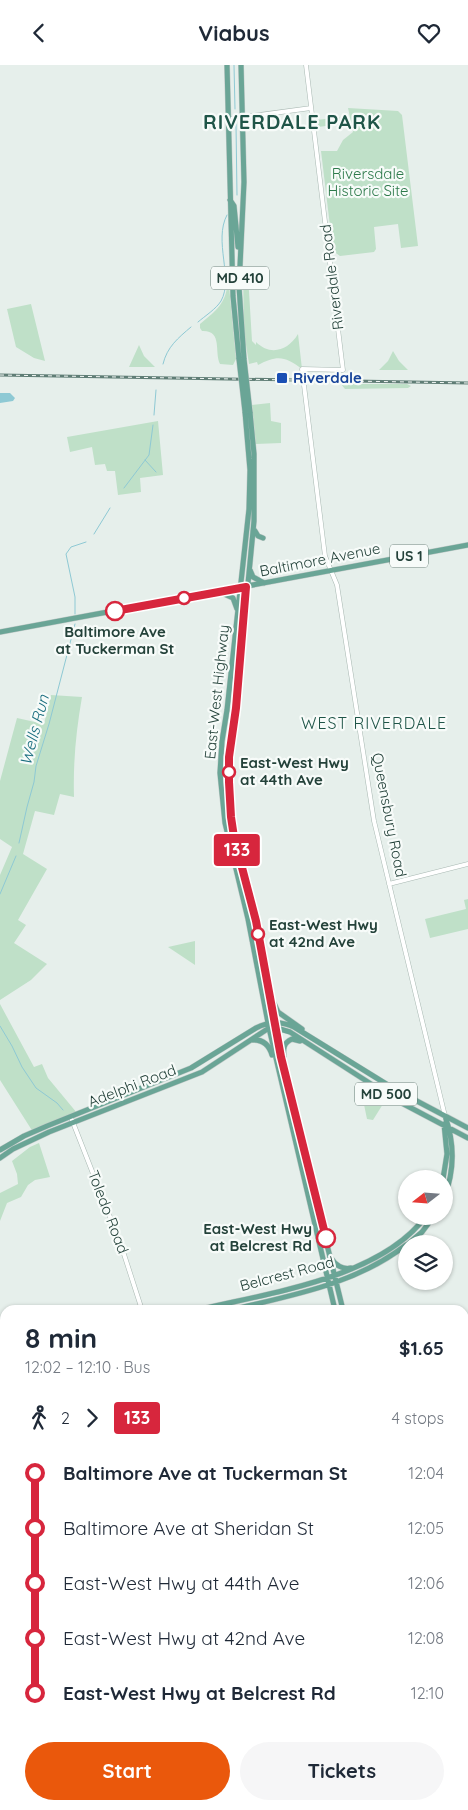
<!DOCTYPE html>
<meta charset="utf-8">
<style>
:root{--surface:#fff;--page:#f6f6f7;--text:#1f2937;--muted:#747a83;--accent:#ea580c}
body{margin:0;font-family:Quicksand,sans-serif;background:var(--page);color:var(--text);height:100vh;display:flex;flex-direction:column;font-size:19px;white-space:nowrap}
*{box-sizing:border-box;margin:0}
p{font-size:16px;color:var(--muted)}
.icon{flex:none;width:28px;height:28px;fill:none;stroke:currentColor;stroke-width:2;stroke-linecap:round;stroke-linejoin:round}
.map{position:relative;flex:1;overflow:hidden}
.side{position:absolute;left:0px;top:1240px;width:469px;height:505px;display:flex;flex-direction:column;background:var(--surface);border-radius:15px 15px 0 0;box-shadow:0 1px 4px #0004}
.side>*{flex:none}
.badge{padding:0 10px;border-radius:4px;font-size:18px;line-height:32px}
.needle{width:32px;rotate:253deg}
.controls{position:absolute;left:398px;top:1105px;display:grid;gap:10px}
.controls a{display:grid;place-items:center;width:55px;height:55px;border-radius:50%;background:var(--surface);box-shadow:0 1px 4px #0004;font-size:25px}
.map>.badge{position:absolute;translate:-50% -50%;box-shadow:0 0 0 2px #fff}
.legs{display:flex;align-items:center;gap:8px;height:55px;padding:0 25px;font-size:16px}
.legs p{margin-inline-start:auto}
.head{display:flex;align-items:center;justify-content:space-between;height:85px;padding:0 25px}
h1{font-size:28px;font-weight:800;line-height:38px}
.button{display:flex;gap:10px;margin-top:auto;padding:10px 25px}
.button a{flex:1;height:58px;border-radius:30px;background:var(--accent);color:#fff;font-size:20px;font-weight:800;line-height:58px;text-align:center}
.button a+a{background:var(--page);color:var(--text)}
ul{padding:0 25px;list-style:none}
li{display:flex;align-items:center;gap:18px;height:55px;font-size:19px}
li i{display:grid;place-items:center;width:8px;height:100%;margin:0 6px;background:currentColor}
li i::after{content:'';width:12px;height:12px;margin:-6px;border:4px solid;border-radius:50%;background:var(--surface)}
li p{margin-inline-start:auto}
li:first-child i{background:linear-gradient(#0000 50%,currentColor 0)}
li:last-child i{background:linear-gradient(currentColor 50%,#0000 0)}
header{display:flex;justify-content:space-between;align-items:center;height:65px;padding:0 25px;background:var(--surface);font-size:22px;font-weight:800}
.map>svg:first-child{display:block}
.green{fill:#bfe0c8}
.water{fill:#8ec9d4}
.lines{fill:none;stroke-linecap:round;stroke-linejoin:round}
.stream{stroke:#8ec9d4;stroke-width:1}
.minor-casing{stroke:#a8b8b2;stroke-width:5}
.major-casing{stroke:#c2cac8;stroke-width:6}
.minor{stroke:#fff;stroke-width:4}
.major{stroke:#6aa596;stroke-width:5}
.rail-casing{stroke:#5f7d75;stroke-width:3}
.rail{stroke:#f7fbf9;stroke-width:1;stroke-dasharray:4;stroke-linecap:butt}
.major-bridge-casing{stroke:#c2cac8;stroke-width:6;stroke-linecap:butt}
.major-bridge{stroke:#6aa596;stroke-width:5}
.line-1-casing{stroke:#fff;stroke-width:11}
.line-1{stroke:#d7263d;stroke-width:8}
.transit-dot{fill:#1a4fb4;stroke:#f7fbf9;stroke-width:2}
.stop-1-dot{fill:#fff;stroke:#d7263d;stroke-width:2.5}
.labels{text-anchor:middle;stroke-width:4.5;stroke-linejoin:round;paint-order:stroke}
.shield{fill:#f7fbf9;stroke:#637a73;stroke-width:1}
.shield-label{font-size:14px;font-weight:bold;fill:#24423a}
.park-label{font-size:15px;fill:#2d7a4b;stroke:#f7fbf9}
.street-label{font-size:15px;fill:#24423a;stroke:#f7fbf9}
.transit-label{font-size:15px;font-weight:bold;fill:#164399;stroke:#f7fbf9;text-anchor:start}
.stop-label{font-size:15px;font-weight:bold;fill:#24423a;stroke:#f7fbf9;text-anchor:start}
.neighbourhood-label{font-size:16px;letter-spacing:1px;fill:#1f5548;stroke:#f7fbf9}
.water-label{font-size:16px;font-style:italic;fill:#1c6f80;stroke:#f7fbf9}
.district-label{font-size:20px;font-weight:bold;letter-spacing:1px;fill:#1f5548;stroke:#f7fbf9}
</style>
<header><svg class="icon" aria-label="back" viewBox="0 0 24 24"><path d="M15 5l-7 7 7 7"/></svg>Viabus<svg class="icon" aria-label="heart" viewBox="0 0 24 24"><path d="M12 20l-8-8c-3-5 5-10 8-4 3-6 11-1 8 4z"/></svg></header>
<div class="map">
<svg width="468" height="1745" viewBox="0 0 468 1745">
<rect width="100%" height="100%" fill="#e6efeb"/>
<path class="green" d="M348 43 398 46 402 50 418 181 401 183 398 159 374 162 376 184 374 187 340 191 333 186 321 86H337L343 75 353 67Z
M340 52 341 59 318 62 317 55Z
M243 207 247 208 248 210 252 276 256 280V277C270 291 288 286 298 269L302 304C285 291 277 290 258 300L257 297 249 299 244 267Z
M229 221 236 294 233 300 220 299C214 287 223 265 202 266L200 263V259C213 248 225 240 227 222Z
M31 239 45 296 34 293 16 282 7 244Z
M139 280 144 291 155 302H129Z
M393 286 399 296 408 305H379L388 296Z
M341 319H407L411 321 408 323 345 324Z
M270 338 271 356 281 358V378L256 379 252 340Z
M158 356 163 410 140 413 141 427 118 430 115 406H107L105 399 95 400 92 382 70 387 67 372Z
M51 630 82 632C76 666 73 698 74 732L60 729 54 750 35 746 23 789 47 804 18 855 26 860 14 878 47 899 31 915 0 935V810L12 782 0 774V716L17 653 44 659Z
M468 834V864L430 873 425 854 466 844 464 835Z
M195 876V900L168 882Z
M0 939 34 1002 42 999 48 1013 77 1048 33 1067 0 1015Z
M361 1025 383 1039 373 1055 367 1054Z
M39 1078 50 1112 35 1115 28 1120 21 1132 7 1138 0 1156V1128L18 1119 17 1109 12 1096 30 1082Z
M0 1647 3 1648 1 1656 5 1661V1740H10L0 1745Z
M110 1740H445V1745H87L100 1741 101 1742Z"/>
<path class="water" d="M0 328H10L15 333 13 336 0 338Z
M225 1740H263L269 1745H254L246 1743 236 1745H219Z"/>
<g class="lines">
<path class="stream" d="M234 0 235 44
M236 59 237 130
M198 257C205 251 216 244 221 236 234 213 213 176 227 150
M163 299C167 282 178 273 191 262
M154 350 156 325
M145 395 156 407
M124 423 149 390 153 360
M94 469 110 443
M75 549V532L66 489 71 482 86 477
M19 778 27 742 34 717 36 701 49 659 75 559
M0 829 16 791
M0 961 12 981 22 1002 36 1023 57 1038 63 1045"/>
<g class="minor-casing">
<path id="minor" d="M306 0 343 305 302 304 325 491 337 520 374 756 445 1051
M229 54 311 43
M389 819 468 799
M72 1055 121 1180 142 1245"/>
</g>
<g class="major-casing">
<path id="major" d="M227 0 233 231 239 294
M241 0 244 117 239 222 244 294
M230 135 234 141 238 182
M245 347 250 405 249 444 227 645 222 676 220 708 225 758 248 854 269 963 335 1245
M250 347 254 389V456L236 643 229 692V717L231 752 234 772 255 856 281 992 343 1245
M255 466 258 471 263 473
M250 505 253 512 264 518
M222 528 233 533 237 544
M0 567 468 480
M272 934 278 947 302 964
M251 975C262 974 269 979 272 990
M284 993C283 984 283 978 292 974L300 976
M0 1085 24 1071 47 1061 191 1003 256 963C269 956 281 956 294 962L396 1025 468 1063
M0 1093 13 1084 49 1067 202 1007 269 963 280 964 290 967 396 1035 468 1073
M443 1114 447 1089 444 1059
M444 1133C455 1105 455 1079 445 1051
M408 1179 422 1167 434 1151
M331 1193C335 1200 343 1205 351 1203
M198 1245C268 1228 381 1213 426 1151
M231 1245C292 1230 354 1220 406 1180
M0 1284H5
M0 1292H5
M451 1740 452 1745
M456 1740 457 1745"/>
</g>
<use href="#minor" class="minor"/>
<use href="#major" class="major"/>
<g class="rail-casing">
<path id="rail" d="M0 310 468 318
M423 1242 424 1245"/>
</g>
<use href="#rail" class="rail"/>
<g class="major-bridge-casing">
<path id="major-bridge" d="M239 294 245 347
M244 294 250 347"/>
</g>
<use href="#major-bridge" class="major-bridge"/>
</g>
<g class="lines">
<g class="line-1-casing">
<path id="line-1" d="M115 546 246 522 236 643 229 692V717L231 752 234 772 256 856 281 992 326 1173"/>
</g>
<use href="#line-1" class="line-1"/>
</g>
<rect class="transit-dot" x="276" y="307" width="12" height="12" rx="2.5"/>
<g class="stop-1-dot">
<circle cx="184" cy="533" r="6"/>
<circle cx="115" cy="546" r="9"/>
<circle cx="229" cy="707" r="6"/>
<circle cx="258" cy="869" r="6"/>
<circle cx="326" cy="1173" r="9"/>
</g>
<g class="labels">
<g class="shield">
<rect x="211" y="201.5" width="58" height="23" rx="4"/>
<rect x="390" y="479.5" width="38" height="23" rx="4"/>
<rect x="355" y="1017.5" width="62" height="23" rx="4"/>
</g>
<g class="shield-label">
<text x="240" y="218">MD 410</text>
<text x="409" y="496">US 1</text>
<text x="386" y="1034">MD 500</text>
</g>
<g class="park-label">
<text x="368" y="114">Riversdale<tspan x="368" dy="17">Historic Site</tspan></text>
</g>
<g class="street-label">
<text transform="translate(332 212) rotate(-97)" y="5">Riverdale Road</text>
<text transform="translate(320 495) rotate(-11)" y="5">Baltimore Avenue</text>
<text transform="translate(217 627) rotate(-84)" y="5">East-West Highway</text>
<text transform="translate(389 750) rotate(79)" y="5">Queensbury Road</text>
<text transform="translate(132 1021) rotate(-21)" y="5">Adelphi Road</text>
<text transform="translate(108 1147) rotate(69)" y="5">Toledo Road</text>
<text transform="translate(287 1209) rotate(-15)" y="5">Belcrest Road</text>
</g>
<g class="transit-label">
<text x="293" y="318">Riverdale</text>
</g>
<g class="stop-label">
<text x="115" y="572" text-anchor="middle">Baltimore Ave<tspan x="115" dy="17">at Tuckerman St</tspan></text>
<text x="240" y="703">East-West Hwy<tspan x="240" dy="17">at 44th Ave</tspan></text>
<text x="269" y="865">East-West Hwy<tspan x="269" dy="17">at 42nd Ave</tspan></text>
<text x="312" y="1169" text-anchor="end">East-West Hwy<tspan x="312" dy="17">at Belcrest Rd</tspan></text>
</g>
<g class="neighbourhood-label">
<text x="374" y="664">WEST RIVERDALE</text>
</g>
<g class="water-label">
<text transform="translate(34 665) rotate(-75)" y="6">Wells Run</text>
</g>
<g class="district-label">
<text x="292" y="64">RIVERDALE PARK</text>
</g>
</g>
</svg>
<div class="controls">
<a><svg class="needle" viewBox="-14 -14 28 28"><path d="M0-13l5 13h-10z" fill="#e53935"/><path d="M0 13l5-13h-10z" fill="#747a83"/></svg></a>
<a><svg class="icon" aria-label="layers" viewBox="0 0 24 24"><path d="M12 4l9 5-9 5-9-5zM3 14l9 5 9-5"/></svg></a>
</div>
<b class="badge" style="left:237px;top:785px;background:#d7263d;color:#fff">133</b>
<section class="side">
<div class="head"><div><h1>8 min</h1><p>12:02 – 12:10 · Bus</p></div><b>$1.65</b></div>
<div class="legs"><svg class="icon" aria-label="walk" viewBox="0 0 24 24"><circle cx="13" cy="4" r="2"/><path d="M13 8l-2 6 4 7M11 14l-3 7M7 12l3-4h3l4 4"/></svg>2<svg class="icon" aria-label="forward" viewBox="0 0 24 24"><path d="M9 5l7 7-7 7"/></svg><b class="badge" style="background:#d7263d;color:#fff">133</b><p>4 stops</p></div>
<ul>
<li><i style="color:#d7263d"></i><b>Baltimore Ave at Tuckerman St</b><p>12:04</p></li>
<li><i style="color:#d7263d"></i><span>Baltimore Ave at Sheridan St</span><p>12:05</p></li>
<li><i style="color:#d7263d"></i><span>East-West Hwy at 44th Ave</span><p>12:06</p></li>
<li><i style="color:#d7263d"></i><span>East-West Hwy at 42nd Ave</span><p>12:08</p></li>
<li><i style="color:#d7263d"></i><b>East-West Hwy at Belcrest Rd</b><p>12:10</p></li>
</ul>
<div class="button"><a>Start</a><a>Tickets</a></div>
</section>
</div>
